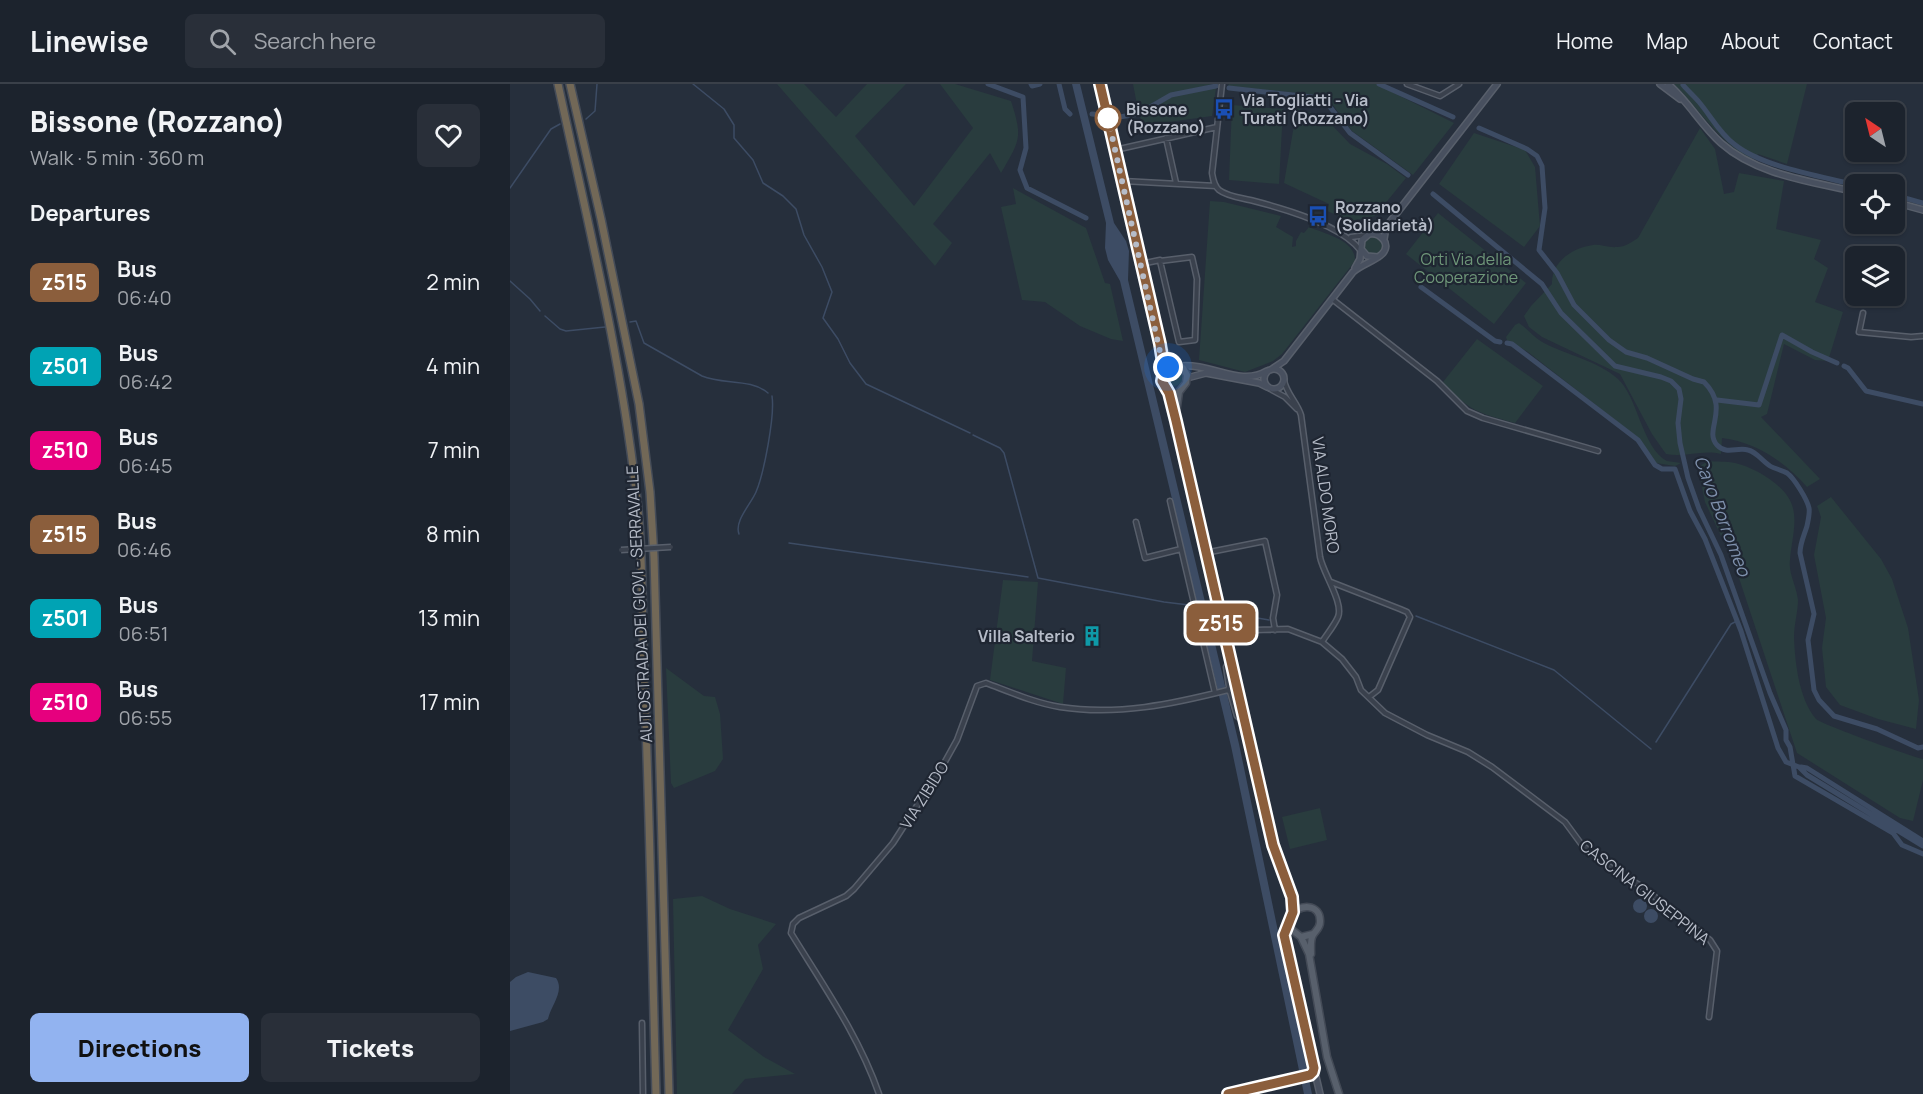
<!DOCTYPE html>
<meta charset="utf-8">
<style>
:root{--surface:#1c232d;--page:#292f39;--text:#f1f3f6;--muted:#a0a4aa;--line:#3a4049;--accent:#92b3f0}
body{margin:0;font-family:Manrope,sans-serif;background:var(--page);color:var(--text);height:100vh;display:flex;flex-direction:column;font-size:22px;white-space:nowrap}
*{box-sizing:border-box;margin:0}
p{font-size:20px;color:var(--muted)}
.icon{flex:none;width:33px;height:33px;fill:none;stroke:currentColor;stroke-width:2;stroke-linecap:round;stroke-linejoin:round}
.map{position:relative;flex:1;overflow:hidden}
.sheet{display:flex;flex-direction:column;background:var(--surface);width:510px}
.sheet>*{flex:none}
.badge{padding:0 12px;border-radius:9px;font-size:21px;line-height:39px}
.needle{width:39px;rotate:325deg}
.buttons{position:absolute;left:1335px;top:18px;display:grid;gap:12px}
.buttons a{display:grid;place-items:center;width:60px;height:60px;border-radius:9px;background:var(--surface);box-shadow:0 2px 4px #0004,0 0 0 2px var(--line);font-size:30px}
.you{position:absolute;width:30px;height:30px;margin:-15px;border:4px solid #fff;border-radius:50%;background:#1a73e8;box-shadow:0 0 0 9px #1a73e833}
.map>.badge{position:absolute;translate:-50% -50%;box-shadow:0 0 0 3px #fff}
h2{padding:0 30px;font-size:22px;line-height:54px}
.round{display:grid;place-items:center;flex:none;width:63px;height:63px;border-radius:9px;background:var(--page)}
.head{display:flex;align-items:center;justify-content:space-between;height:102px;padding:0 30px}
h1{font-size:28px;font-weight:800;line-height:45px}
.primary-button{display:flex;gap:12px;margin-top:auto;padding:12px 30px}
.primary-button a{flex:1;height:69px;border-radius:9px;background:var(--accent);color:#111;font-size:24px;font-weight:800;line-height:69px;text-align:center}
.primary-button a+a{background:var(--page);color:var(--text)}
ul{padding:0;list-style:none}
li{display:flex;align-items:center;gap:18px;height:84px;padding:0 30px}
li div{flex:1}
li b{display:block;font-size:22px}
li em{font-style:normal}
li .badge{min-width:66px;font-weight:700;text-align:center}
header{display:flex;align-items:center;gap:36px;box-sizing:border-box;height:84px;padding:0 30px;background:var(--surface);border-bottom:2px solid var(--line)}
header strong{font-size:28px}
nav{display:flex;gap:33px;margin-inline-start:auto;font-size:21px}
.search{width:420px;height:54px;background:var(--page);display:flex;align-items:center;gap:15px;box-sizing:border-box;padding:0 21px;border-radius:9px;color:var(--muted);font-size:22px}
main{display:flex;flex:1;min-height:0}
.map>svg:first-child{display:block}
.green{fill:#293c3e}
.water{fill:#3d4c64}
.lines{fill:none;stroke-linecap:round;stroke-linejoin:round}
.stream{stroke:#3d4c64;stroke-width:1.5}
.canal{stroke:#3d4c64;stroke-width:5}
.street-casing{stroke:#585f6b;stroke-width:7}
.secondary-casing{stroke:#585f6b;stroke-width:8}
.primary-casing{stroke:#434a56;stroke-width:9}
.highway-casing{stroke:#454c58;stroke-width:10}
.street{stroke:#3a414d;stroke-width:4}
.secondary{stroke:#48505f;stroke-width:5}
.primary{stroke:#58606c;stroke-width:6}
.highway{stroke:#726857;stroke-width:7}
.street-bridge-casing{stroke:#585f6b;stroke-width:7;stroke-linecap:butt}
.street-bridge{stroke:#3a414d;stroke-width:4}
.line-casing{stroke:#fff;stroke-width:14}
.line{stroke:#8b5e3c;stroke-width:9}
.walk{stroke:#b6bcc8;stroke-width:6;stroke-dasharray:0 10.8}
.stop-dot{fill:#fff;stroke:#8b5e3c;stroke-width:3}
.labels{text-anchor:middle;stroke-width:4.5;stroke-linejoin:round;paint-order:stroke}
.poi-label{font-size:16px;font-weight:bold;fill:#b6bcc8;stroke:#1f2632;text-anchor:start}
.stop-label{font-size:16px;font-weight:bold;fill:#b6bcc8;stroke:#1f2632;text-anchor:start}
.park-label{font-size:16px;fill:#6f9779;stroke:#1f2632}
.street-label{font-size:16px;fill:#b6bcc8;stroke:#1f2632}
.water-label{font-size:18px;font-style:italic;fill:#7f91ad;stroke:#1f2632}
</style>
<header>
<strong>Linewise</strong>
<div class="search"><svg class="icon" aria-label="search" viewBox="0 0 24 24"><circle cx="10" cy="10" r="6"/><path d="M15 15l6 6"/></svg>Search here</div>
<nav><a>Home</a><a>Map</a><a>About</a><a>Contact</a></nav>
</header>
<main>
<section class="sheet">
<div class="head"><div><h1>Bissone (Rozzano)</h1><p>Walk · 5 min · 360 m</p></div><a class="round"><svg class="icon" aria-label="heart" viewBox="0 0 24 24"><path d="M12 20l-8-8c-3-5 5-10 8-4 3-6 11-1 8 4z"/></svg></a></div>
<h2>Departures</h2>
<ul>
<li><span class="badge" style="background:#8b5e3c;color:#fff">z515</span><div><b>Bus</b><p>06:40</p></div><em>2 min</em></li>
<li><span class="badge" style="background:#00a3b4;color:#fff">z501</span><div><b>Bus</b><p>06:42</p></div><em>4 min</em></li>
<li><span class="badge" style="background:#e6007e;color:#fff">z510</span><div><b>Bus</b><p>06:45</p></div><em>7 min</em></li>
<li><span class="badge" style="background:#8b5e3c;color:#fff">z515</span><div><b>Bus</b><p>06:46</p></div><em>8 min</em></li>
<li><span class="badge" style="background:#00a3b4;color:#fff">z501</span><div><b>Bus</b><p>06:51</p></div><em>13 min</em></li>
<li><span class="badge" style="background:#e6007e;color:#fff">z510</span><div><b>Bus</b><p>06:55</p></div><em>17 min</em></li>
</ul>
<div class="primary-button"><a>Directions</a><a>Tickets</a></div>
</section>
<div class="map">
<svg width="1413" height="1010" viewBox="0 0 1413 1010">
<rect width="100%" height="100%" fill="#262f3c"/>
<path class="green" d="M267 0H294L326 33 357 0H396L345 52 404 122 463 44 430 0H445L501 17C513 54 510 56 491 89L480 69 423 140 442 159 425 182Z
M623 0H703L660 10 628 26Z
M719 0H866L944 39 903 91 842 47 820 17 808 11 718 2Z
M1164 0H1297L1277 80 1248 70 1246 75C1223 75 1182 17 1164 0Z
M706 4 702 32 631 42 630 30 662 13Z
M722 21 773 25 769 100 719 96Z
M787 24 805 30 819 38 840 60 877 80 896 94 865 132 841 137 817 127 819 120 774 99Z
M1190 44 1205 65 1214 110 1224 108 1229 89 1274 97 1266 145 1311 156 1304 175 1318 184 1305 218 1333 228 1318 277 1305 276 1274 260 1257 330 1251 333 1310 395 1297 403C1275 378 1246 358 1212 354L1211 370C1192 365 1175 374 1156 370L1142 350 1110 290 1032 253 1019 243 1014 232 1021 222 1042 200C1041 178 1062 164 1083 161 1090 160 1099 164 1107 163 1115 163 1122 158 1128 154Z
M964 49 1015 66 1025 83 1030 142 1014 163 929 100Z
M503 104 576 144 595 199 600 200 613 257 601 255 570 242 535 218 512 216 491 123 506 120Z
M700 117 714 118 771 132 766 143 783 153 782 163 786 162V157L791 148 794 149 799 143C815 150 846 156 845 177L772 270 763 277 735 288 689 276Z
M928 129 1016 199 984 240 896 170Z
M854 162a9 9 0 1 1 18 0a9 9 0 1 1-18 0Z
M1009 239C1018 245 1024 254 1034 259 1057 271 1088 277 1108 295 1128 313 1132 364 1157 377 1161 378 1167 378 1171 379L1165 382 1146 379 1130 356 1119 347 1018 268 997 256 996 253 1005 241Z
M967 255 1033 302 1005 339C969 329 958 327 933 298Z
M655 293a9 9 0 1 1 18 0a9 9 0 1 1-18 0Z
M1198 377C1207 378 1217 377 1225 379 1246 384 1275 401 1282 421 1288 438 1281 459 1280 476 1278 489 1287 503 1288 516 1288 528 1284 540 1284 553 1285 579 1289 615 1306 635 1311 640 1402 673 1413 675V696L1403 737 1390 734 1287 669 1225 482 1195 418 1188 383Z
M1321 413 1371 475 1382 495 1398 544 1409 616 1406 645 1368 635 1330 621 1316 603 1312 564 1316 534 1304 471 1311 433 1307 422Z
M493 496 528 498 522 577 556 584 553 620 480 596Z
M156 584 194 612 205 613 210 630 213 675 205 687 164 704 161 699Z
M810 724 817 756 780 765 772 733Z
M192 812 220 825 266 840 248 861 253 885 218 946 254 973 285 990 235 995 222 1010H167L163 815Z"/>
<path class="water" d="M562 0H570L604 139 616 157 619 167 618 196 729 660 802 1010H794L721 662 610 197 598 176 595 164 596 139Z
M1123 822a7 7 0 1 1 14 0a7 7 0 1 1-14 0Z
M1134 832a7 7 0 1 1 14 0a7 7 0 1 1-14 0Z
M18 888 46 894C55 907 41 921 38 935L33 938 0 947V898L6 893Z"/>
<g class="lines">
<path class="stream" d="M183 0 214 25 224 41V54L243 76 253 99 273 112 286 125 294 151 312 183 322 208 313 234 328 255 340 279 356 300 460 349
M76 35 85 27 87 0
M0 104 41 45 50 40
M0 197 20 215 30 227
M35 232 50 245 56 247 95 243
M120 238 126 237 134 259 192 292C213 301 240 294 258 309
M463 351 490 364 494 369 528 494 654 518 679 521
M229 450C224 437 241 420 246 408 254 389 265 332 262 312
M279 459 518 493
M719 529 759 536
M906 532 1044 586 1141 665
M1146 658 1221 540 1227 537"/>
<path class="canal" d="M478 0 513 13 516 64 510 86 517 104 576 134
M521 0 522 2 530 0
M549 0 555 25 560 30
M869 0 943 33
M1173 1C1178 7 1184 12 1189 18 1201 32 1209 49 1224 60 1252 83 1310 92 1346 101
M719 4 802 13 817 19 840 49 898 91
M582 30 593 31
M603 34 628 30 661 11 706 2
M969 44 1017 65 1027 72 1032 82 1035 124 1029 166 1047 189 1064 221 1099 256 1116 268 1137 274 1183 295 1194 298C1221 325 1193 346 1207 361 1216 371 1227 363 1238 366 1247 368 1252 377 1260 382 1265 385 1272 386 1277 389 1284 394 1297 415 1299 424 1300 429 1298 437 1297 442 1294 452 1290 459 1290 469L1304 530 1298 556 1304 606 1309 616 1324 632 1367 645 1408 664 1413 663
M923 110 1032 200 1051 229 1105 282 1151 293 1161 297 1169 305 1171 315 1168 339 1170 359 1178 394 1189 425 1211 471 1260 609 1276 646V656L1280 663 1285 692 1383 749 1392 761 1413 770
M1384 111 1413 119
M911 203 985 257 990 258
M997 259 1002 260 1128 356 1145 381 1152 385H1165L1180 427 1195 455 1231 547 1268 664 1276 678 1289 683 1297 691 1413 762
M1334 282 1338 284 1356 307 1413 320
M1207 316 1249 321 1272 251 1302 268 1327 279
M1291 683 1297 684 1413 757"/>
<g class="street-casing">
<path id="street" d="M712 0 702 89C703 95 704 102 709 106 718 113 733 114 744 117 775 125 832 141 851 167
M897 0 930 12 949 0
M656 54 666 99
M605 66 707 43
M613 97 706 102
M841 153 857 151
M631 180 650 176V177L669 258 685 256 687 195 682 173 650 177
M822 215 927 297 957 327 973 334 1088 367
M1353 229 1349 248 1401 253 1413 252
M774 296C776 309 787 318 791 331L810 473C813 489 834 519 828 533 824 542 817 550 812 558
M762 306 775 313 787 325
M660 417 705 609
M626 438 635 474 671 465
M695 469 755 457 767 511 763 534 765 546
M821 498 890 525 897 528 900 533 868 606 859 613
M714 547 778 545 812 558 832 575 846 593 851 606 875 629 917 651 958 668 982 683 1055 738 1072 761 1104 786 1131 802 1200 856 1207 867 1199 933
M720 576 716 583 719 603 718 606 720 608 727 632 733 637
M132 939 133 1010
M369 1010C349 952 313 901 281 849L283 840 289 834 336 812 344 805 383 759 432 683 447 656 467 602 476 599C500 608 525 619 550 623 607 632 663 620 718 606"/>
</g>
<g class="secondary-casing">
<path id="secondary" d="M1150 0 1170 15
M1158 0C1178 17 1191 41 1211 59 1247 91 1300 97 1346 108
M1384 118 1413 126
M874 155 876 143 987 0
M845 184 850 175 851 164
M670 282C702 279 730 303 757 287
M754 295a10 10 0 1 1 20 0a10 10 0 1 1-20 0Z
M762 285 774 277 843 188C852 180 865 177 872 170 882 160 870 148 859 150L852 156 851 165 857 172 868 173
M677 294 696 289 749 299 757 303
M800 991 806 993 810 1010
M718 1010 800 991 804 986 774 851 775 845 780 841"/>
</g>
<g class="primary-casing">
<path id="primary" d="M590 0 650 260 654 286 653 297 659 309 666 337 763 761 781 806 783 828
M652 263 660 276 673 284 677 291 676 299 669 308 666 329
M791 853 799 870 817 973 829 1010
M801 870C801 864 800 856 803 851 806 846 810 844 810 838 811 819 788 819 780 833L781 845 791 853 803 850"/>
</g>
<g class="highway-casing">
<path id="highway" d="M48 0C77 135 110 269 126 407 133 467 132 530 134 591 140 730 142 870 146 1010
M60 0 91 135 129 320 140 408 144 473 159 1010"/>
</g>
<use href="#street" class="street"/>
<use href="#secondary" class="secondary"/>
<use href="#primary" class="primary"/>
<use href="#highway" class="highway"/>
<g class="street-bridge-casing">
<path id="street-bridge" d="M111 466 161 463"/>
</g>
<use href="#street-bridge" class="street-bridge"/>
</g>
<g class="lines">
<g class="line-casing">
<path id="line" d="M590 0 650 260 654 286 652 297 659 309 666 337 763 761 782 813 783 828 774 851 804 984 803 988 800 991 718 1010"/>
</g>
<use href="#line" class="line"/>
<path class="walk" d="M598 34 654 286 658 283"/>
</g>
<defs>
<g id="bus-bare" transform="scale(1.62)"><path d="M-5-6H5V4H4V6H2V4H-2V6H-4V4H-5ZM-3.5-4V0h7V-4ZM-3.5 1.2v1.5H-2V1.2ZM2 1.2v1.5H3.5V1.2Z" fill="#1a4fb4" stroke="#1f2632" stroke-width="2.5" paint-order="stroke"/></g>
<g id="building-bare" transform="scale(1.62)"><path d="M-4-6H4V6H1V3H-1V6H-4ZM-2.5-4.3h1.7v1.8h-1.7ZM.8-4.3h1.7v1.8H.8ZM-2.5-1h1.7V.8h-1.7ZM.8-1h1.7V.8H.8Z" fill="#0f9aa8" stroke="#1f2632" stroke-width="2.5" paint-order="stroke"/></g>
</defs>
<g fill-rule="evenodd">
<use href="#bus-bare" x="714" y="25"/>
<use href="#bus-bare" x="808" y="132"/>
<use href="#building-bare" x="582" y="552"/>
</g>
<circle class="stop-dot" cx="598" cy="34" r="12"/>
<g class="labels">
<g class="poi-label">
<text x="731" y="22">Via Togliatti - Via<tspan x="731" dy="18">Turati (Rozzano)</tspan></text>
<text x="825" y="129">Rozzano<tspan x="825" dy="18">(Solidarietà)</tspan></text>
<text x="565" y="558" text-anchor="end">Villa Salterio</text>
</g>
<g class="stop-label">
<text x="616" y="31">Bissone<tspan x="616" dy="18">(Rozzano)</tspan></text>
</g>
<g class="park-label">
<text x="956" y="181">Orti Via della<tspan x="956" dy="18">Cooperazione</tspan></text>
</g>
<g class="street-label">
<text transform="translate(816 411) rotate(82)" y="6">VIA ALDO MORO</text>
<text transform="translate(129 520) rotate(-93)" y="6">AUTOSTRADA DEI GIOVI - SERRAVALLE</text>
<text transform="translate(414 711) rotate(-58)" y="6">VIA ZIBIDO</text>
<text transform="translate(1135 808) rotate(38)" y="6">CASCINA GIUSEPPINA</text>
</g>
<g class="water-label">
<text transform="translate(1212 432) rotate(69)" y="6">Cavo Borromeo</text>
</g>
</g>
</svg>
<div class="buttons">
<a><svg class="needle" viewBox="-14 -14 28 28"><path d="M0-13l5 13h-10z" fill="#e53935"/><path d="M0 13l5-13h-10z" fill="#a0a4aa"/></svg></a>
<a><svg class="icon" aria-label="locate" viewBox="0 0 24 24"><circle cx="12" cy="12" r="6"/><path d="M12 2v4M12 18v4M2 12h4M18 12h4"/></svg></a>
<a><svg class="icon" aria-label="layers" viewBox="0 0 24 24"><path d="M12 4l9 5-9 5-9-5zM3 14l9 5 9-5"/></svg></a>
</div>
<div class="you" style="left:658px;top:283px"></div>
<b class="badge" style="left:711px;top:539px;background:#8b5e3c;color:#fff">z515</b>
</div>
</main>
